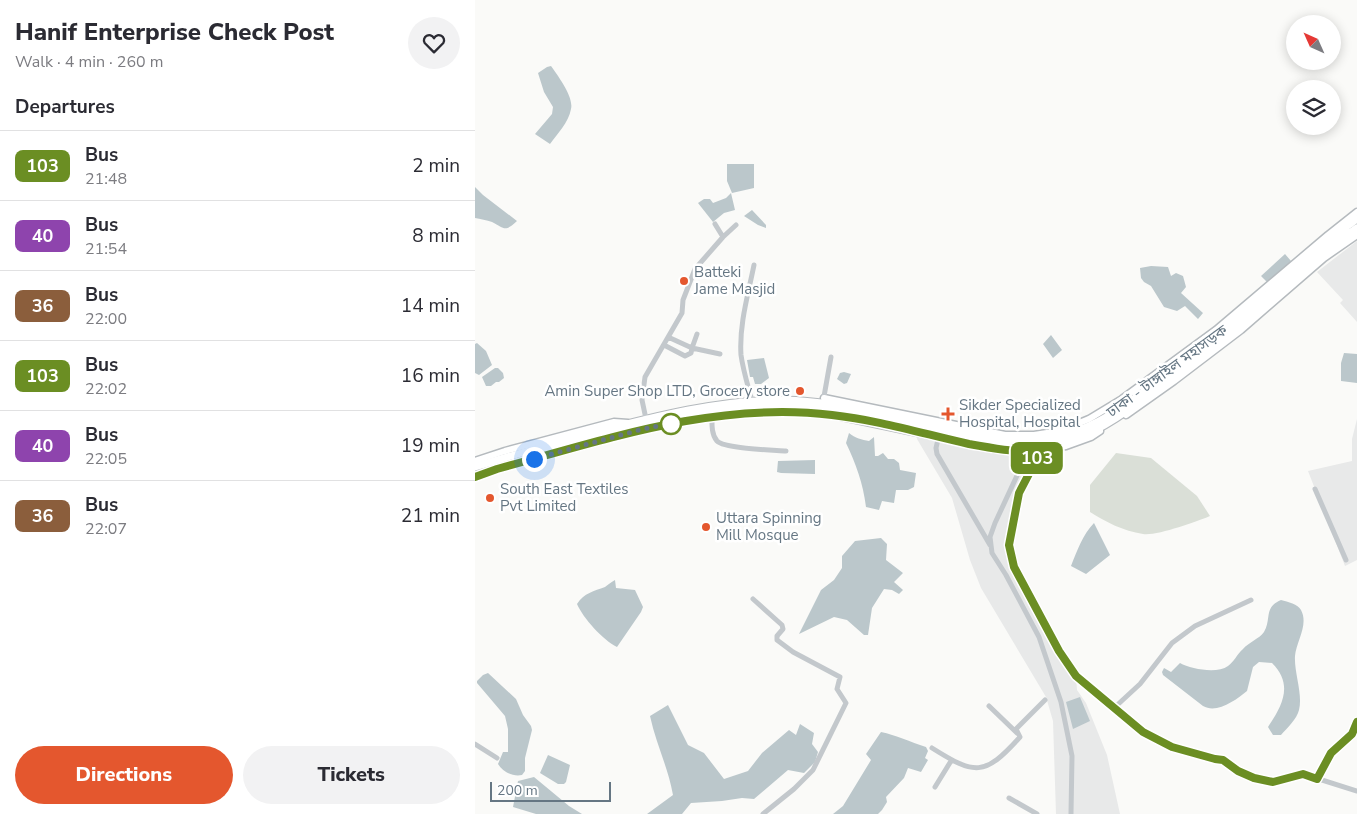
<!DOCTYPE html>
<meta charset="utf-8">
<style>
:root{--surface:#fff;--page:#f2f2f3;--text:#2b2b33;--muted:#7c7c81;--line:#e1e1e2;--accent:#e4572e}
body{margin:0;font-family:"Nunito Sans","Noto Sans Bengali",sans-serif;background:var(--page);color:var(--text);height:100vh;display:flex;flex-direction:column;font-size:19px;white-space:nowrap}
*{box-sizing:border-box;margin:0}
p{font-size:16px;color:var(--muted)}
.icon{flex:none;width:28px;height:28px;fill:none;stroke:currentColor;stroke-width:2;stroke-linecap:round;stroke-linejoin:round}
.map{position:relative;flex:1;overflow:hidden}
.side{display:flex;flex-direction:column;background:var(--surface);width:475px}
.side>*{flex:none}
.badge{padding:0 10px;border-radius:8px;font-size:18px;line-height:32px}
.needle{width:32px;rotate:315deg}
.controls{position:absolute;left:811px;top:15px;display:grid;gap:10px}
.controls a{display:grid;place-items:center;width:55px;height:55px;border-radius:50%;background:var(--surface);box-shadow:0 2px 12px #0003;font-size:25px}
.scale{position:absolute;left:15px;bottom:12px;width:121px;box-sizing:border-box;padding-left:5px;border:2px solid #657683;border-top:0;font-size:14px;line-height:18px;white-space:nowrap;color:#657683;-webkit-text-stroke:4px #fff;paint-order:stroke}
.you{position:absolute;width:25px;height:25px;margin:-12px;border:4px solid #fff;border-radius:50%;background:#1a73e8;box-shadow:0 0 0 8px #1a73e833}
.map>.badge{position:absolute;translate:-50% -50%;box-shadow:0 0 0 2px #fff}
h2{padding:0 15px;font-size:19px;line-height:45px}
.round{display:grid;place-items:center;flex:none;width:52px;height:52px;border-radius:26px;background:var(--page)}
.head{display:flex;align-items:center;justify-content:space-between;height:85px;padding:0 15px}
h1{font-size:24px;font-weight:800;line-height:38px}
.cta{display:flex;gap:10px;margin-top:auto;padding:10px 15px}
.cta a{flex:1;height:58px;border-radius:30px;background:var(--accent);color:#fff;font-size:20px;font-weight:800;line-height:58px;text-align:center}
.cta a+a{background:var(--page);color:var(--text)}
ul{padding:0;list-style:none}
li{display:flex;align-items:center;gap:15px;height:70px;padding:0 15px;border-top:1px solid var(--line)}
li div{flex:1}
li b{display:block;font-size:19px}
li em{font-style:normal}
li .badge{min-width:55px;font-weight:700;text-align:center}
main{display:flex;flex:1;min-height:0}
.map>svg:first-child{display:block}
.built{fill:#e8e9e9}
.green{fill:#dadfd7}
.water{fill:#bbc7cb}
.lines{fill:none;stroke-linecap:round;stroke-linejoin:round}
.major-casing{stroke:#b5babe;stroke-width:9}
.highway-casing{stroke:#b4b9bd;stroke-width:9}
.minor{stroke:#c3c8cc;stroke-width:5}
.major{stroke:#fff;stroke-width:6}
.highway{stroke:#fff;stroke-width:7}
.line-casing{stroke:#fff;stroke-width:11}
.line{stroke:#6b8e23;stroke-width:8}
.walk{stroke:#657683;stroke-width:5;stroke-dasharray:0 9}
.poi-dot{fill:#e4572e;stroke:#fff;stroke-width:2}
.stop-dot{fill:#fff;stroke:#6b8e23;stroke-width:2.5}
.labels{text-anchor:middle;stroke-width:5;stroke-linejoin:round;paint-order:stroke}
.poi-label{font-size:15px;fill:#657683;stroke:#fff;text-anchor:start}
.street-label{font-size:15px;fill:#657683;stroke:#fff}
</style>
<main>
<section class="side">
<div class="head"><div><h1>Hanif Enterprise Check Post</h1><p>Walk · 4 min · 260 m</p></div><a class="round"><svg class="icon" aria-label="heart" viewBox="0 0 24 24"><path d="M12 20l-8-8c-3-5 5-10 8-4 3-6 11-1 8 4z"/></svg></a></div>
<h2>Departures</h2>
<ul>
<li><span class="badge" style="background:#6b8e23;color:#fff">103</span><div><b>Bus</b><p>21:48</p></div><em>2 min</em></li>
<li><span class="badge" style="background:#8e44ad;color:#fff">40</span><div><b>Bus</b><p>21:54</p></div><em>8 min</em></li>
<li><span class="badge" style="background:#8b5e3c;color:#fff">36</span><div><b>Bus</b><p>22:00</p></div><em>14 min</em></li>
<li><span class="badge" style="background:#6b8e23;color:#fff">103</span><div><b>Bus</b><p>22:02</p></div><em>16 min</em></li>
<li><span class="badge" style="background:#8e44ad;color:#fff">40</span><div><b>Bus</b><p>22:05</p></div><em>19 min</em></li>
<li><span class="badge" style="background:#8b5e3c;color:#fff">36</span><div><b>Bus</b><p>22:07</p></div><em>21 min</em></li>
</ul>
<div class="cta"><a>Directions</a><a>Tickets</a></div>
</section>
<div class="map">
<svg width="882" height="814" viewBox="0 0 882 814">
<rect width="100%" height="100%" fill="#fafaf8"/>
<path class="built" d="M882 241V322L865 303 868 300 842 272Z
M882 419V560L870 566 833 471 877 461V439Z
M443 435 546 455 549 458 554 459 556 457 540 504 535 559 601 677 602 690 611 703 632 755 645 814H581L578 721 571 697 506 588 495 560 477 498 442 439Z"/>
<path class="green" d="M641 453 676 458 722 496 735 516C720 522 682 536 668 534 648 531 631 522 615 512V485Z"/>
<path class="water" d="M76 66C83 76 99 97 96 109 94 122 82 134 75 144L60 134 77 114 78 107 69 92 63 73 72 67Z
M252 164H279V188L257 193 252 181Z
M0 187 8 195 42 221C30 232 30 229 17 222 12 220 5 219 0 218Z
M256 193 260 210 249 213 238 222 223 203 229 199H235L238 203 251 198Z
M277 210 291 225V228L283 225 269 216Z
M810 254 816 261 793 283 786 276Z
M676 266 693 267 696 276 701 273 708 276 711 287 706 293 728 313 723 319 710 306 702 311 689 307 676 286 669 282 666 278 665 268Z
M576 335 587 350 578 358 568 344Z
M2 343 11 351 17 365 4 375 0 373V344Z
M869 353 882 354V383L866 381V363Z
M289 358 294 378 286 384H280L278 377H275L272 360Z
M20 368H23L28 373 29 378 24 382H21L16 386H11L7 377Z
M369 372 376 374 372 383 369 384 362 379 365 373Z
M374 433C380 438 387 440 394 441L399 437 400 456H403L408 453 413 459H419L424 463 425 470 441 473 439 487 433 490H421L419 503 407 501 404 510 391 507C388 483 381 464 371 443Z
M340 460V474L306 473 302 472 303 461Z
M619 523 635 555 611 574 596 566C602 551 608 534 619 523Z
M406 538 412 544 411 560 428 573 419 582 428 590 424 594 417 590 409 589 397 608 393 635H389L372 620 359 617 324 634 346 590 359 580 367 568V556L380 541Z
M140 580 141 588 160 590 168 607 166 612 142 647C128 640 108 618 102 604 109 593 119 591 130 587 133 585 136 582 140 580Z
M806 600C813 602 823 604 826 610 834 625 821 642 820 656 819 673 828 694 824 710 822 719 812 728 806 735H798L793 727C807 706 819 685 797 663L784 662 778 667 772 691C761 700 742 714 728 706L688 675 687 672 689 668 696 672 705 663C716 669 742 674 753 666 759 662 762 654 768 649 774 642 784 639 789 632 797 618 788 608 806 600Z
M13 673 41 699 48 715 56 726 57 730 50 758V771L47 775C38 777 28 772 23 764L28 752H33V729L30 716 2 683V681L8 675Z
M605 697 615 721 598 729 591 702Z
M193 705 213 745 229 753 249 779 273 771 287 753 314 730 321 735 325 724 339 733 337 744 343 752 340 762 329 773 313 770 279 799 267 798 247 801 216 803 207 814H172L198 795C193 767 181 744 175 716Z
M406 732C421 735 435 742 451 747L453 751 450 758 453 760 446 772 433 768 429 778 411 797 412 802 407 810 403 814H358L368 806 396 760 391 754Z
M73 755 95 765 91 782 89 784H83L65 773Z
M59 777 94 806 107 814H61L38 807 43 781Z"/>
<g class="lines">
<g class="major-casing">
<path id="major" d="M349 398 530 435H559L585 431 614 419 647 399 741 330 853 235 882 212
M651 415 699 381 766 330 849 258 882 235
M0 461 30 451 139 422 153 423
M0 477 23 469 165 430 202 422 276 412 314 411 358 415 520 449 553 452 591 446 616 437 625 431"/>
</g>
<g class="highway-casing">
<path id="highway" d="M54 455C141 432 231 402 322 406 374 408 425 424 475 435 521 444 564 453 610 435 640 422 667 400 693 379 729 351 766 324 801 294 828 272 853 247 882 228
M0 467C40 454 81 443 121 432 182 416 245 400 308 400 350 401 391 409 433 419 491 432 544 452 604 430 638 418 669 391 697 369 728 345 759 322 789 297 820 271 849 242 882 219"/>
</g>
<path class="minor" d="M240 224 248 237 261 225
M222 334 217 348 245 354
M189 345 210 356 216 353 217 348 193 337
M277 401C273 386 268 370 266 355 264 325 273 295 279 265
M348 402 356 357
M237 415C237 423 236 434 242 441 250 449 298 450 311 451
M171 419 167 400 170 377 207 313 208 300 220 269 248 237
M464 435 461 448 462 454 515 545
M566 451 544 493 534 545 539 567 584 651 601 677 668 732 697 747 740 759 748 760 763 771 779 778 798 782 828 774 882 791
M553 452 520 523 515 537 517 553 531 575 564 637 586 702 597 756 596 814
M840 489 871 560
M278 599 307 625 308 629 302 636V640L318 652 365 677 362 689 371 703 338 770 319 789 288 814
M514 706 542 733
M639 708 665 684 697 643 720 626 776 600
M0 744 22 758
M457 748C500 775 509 777 545 737L541 729 570 700
M842 779 856 753 877 734 882 722
M460 787 476 761
M534 798 562 814"/>
<use href="#major" class="major"/>
<use href="#highway" class="highway"/>
</g>
<g class="lines">
<g class="line-casing">
<path id="line" d="M0 477 22 469C132 439 242 401 357 415 403 420 449 434 494 444 518 448 541 453 566 451L544 493 534 545 539 567 584 651 601 676 668 732 697 747 740 759 748 760 763 771 779 778 798 782 828 774 842 779 856 753 877 734 882 722"/>
</g>
<use href="#line" class="line"/>
<path class="walk" d="M59 459 164 430 202 422 196 424"/>
</g>
<g class="poi-dot">
<circle cx="209" cy="281" r="5"/>
<circle cx="325" cy="391" r="5"/>
<path d="M470.5 406.5h5v5h5v5h-5v5h-5v-5h-5v-5h5z"/>
<circle cx="15" cy="498" r="5"/>
<circle cx="231" cy="527" r="5"/>
</g>
<circle class="stop-dot" cx="196" cy="424" r="10"/>
<g class="labels">
<g class="poi-label">
<text x="219" y="277">Batteki<tspan x="219" dy="17">Jame Masjid</tspan></text>
<text x="315" y="396" text-anchor="end">Amin Super Shop LTD, Grocery store</text>
<text x="484" y="410">Sikder Specialized<tspan x="484" dy="17">Hospital, Hospital</tspan></text>
<text x="25" y="494">South East Textiles<tspan x="25" dy="17">Pvt Limited</tspan></text>
<text x="241" y="523">Uttara Spinning<tspan x="241" dy="17">Mill Mosque</tspan></text>
</g>
<g class="street-label">
<text transform="translate(692 371) rotate(-36)" y="5">ঢাকা - টাঙ্গাইল মহাসড়ক</text>
</g>
</g>
</svg>
<div class="controls">
<a><svg class="needle" viewBox="-14 -14 28 28"><path d="M0-13l5 13h-10z" fill="#e53935"/><path d="M0 13l5-13h-10z" fill="#7c7c81"/></svg></a>
<a><svg class="icon" aria-label="layers" viewBox="0 0 24 24"><path d="M12 4l9 5-9 5-9-5zM3 14l9 5 9-5"/></svg></a>
</div>
<div class="scale">200 m</div>
<div class="you" style="left:59px;top:459px"></div>
<b class="badge" style="left:562px;top:458px;background:#6b8e23;color:#fff">103</b>
</div>
</main>
